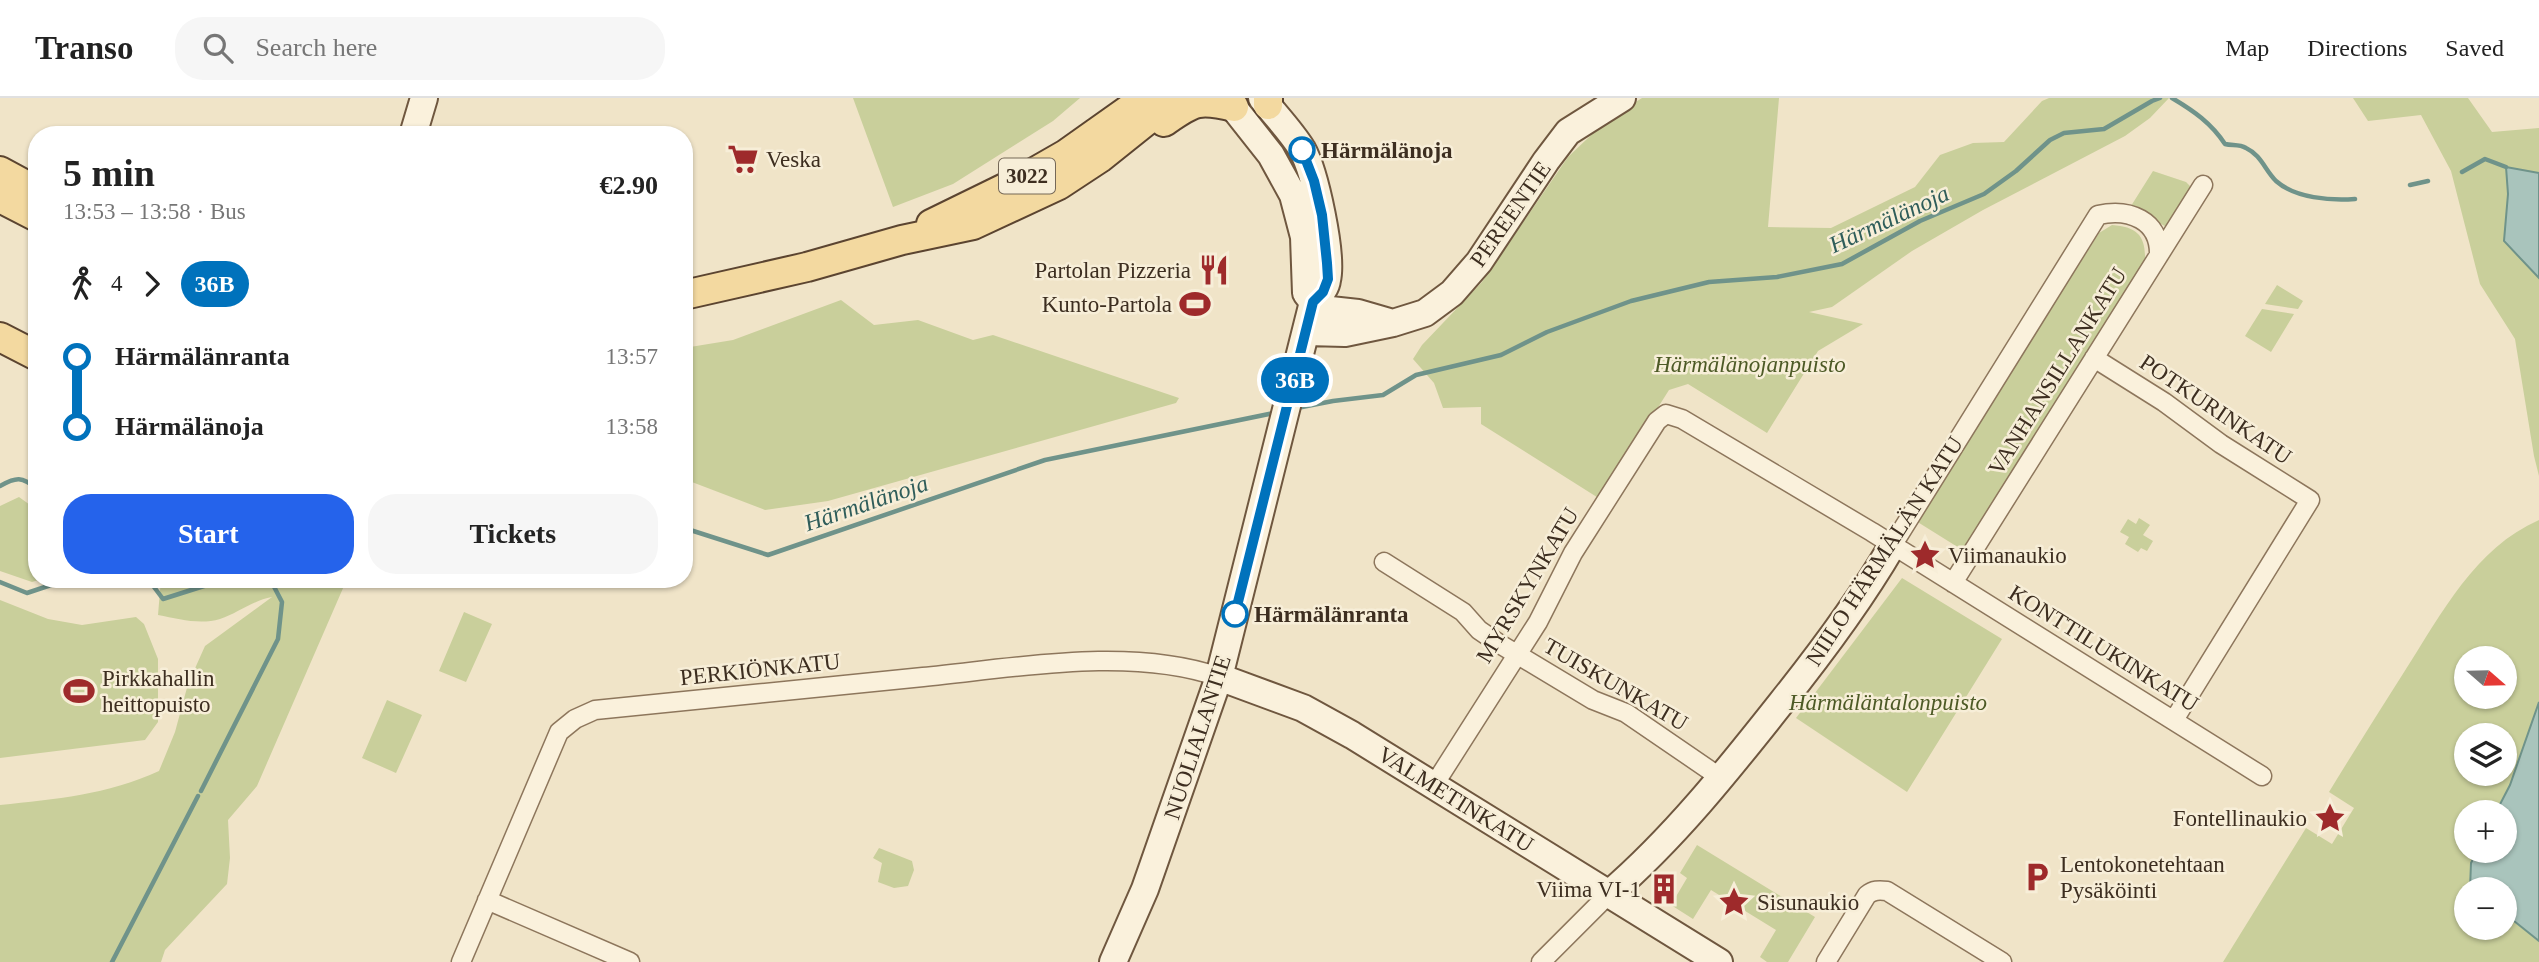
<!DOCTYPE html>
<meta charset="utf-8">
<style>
:root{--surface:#fff;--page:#f6f6f6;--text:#222;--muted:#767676;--line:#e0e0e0;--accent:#2563eb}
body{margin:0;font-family:"Times New Roman",serif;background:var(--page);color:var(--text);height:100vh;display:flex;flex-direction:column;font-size:26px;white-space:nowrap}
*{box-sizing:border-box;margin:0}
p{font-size:23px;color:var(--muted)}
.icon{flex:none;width:38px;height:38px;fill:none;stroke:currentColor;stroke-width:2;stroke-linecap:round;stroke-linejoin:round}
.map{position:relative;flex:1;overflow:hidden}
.sheet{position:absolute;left:28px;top:28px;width:665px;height:462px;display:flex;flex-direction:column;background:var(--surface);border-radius:28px;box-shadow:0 2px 5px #0004}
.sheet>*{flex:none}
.badge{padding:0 14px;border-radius:23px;font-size:24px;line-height:46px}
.needle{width:46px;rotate:110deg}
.fabs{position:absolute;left:2454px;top:548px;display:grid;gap:14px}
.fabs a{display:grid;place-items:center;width:63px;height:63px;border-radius:50%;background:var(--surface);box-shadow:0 2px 5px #0004;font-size:35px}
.map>.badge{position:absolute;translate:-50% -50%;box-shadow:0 0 0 4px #fff}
.legs{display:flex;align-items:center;gap:10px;height:77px;padding:0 35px;font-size:23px}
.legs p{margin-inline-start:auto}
.headline{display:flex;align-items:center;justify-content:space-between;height:119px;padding:0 35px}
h1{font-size:38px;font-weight:700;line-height:52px}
.cta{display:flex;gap:14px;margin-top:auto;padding:14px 35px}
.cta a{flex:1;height:80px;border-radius:28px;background:var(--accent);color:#fff;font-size:28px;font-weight:700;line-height:80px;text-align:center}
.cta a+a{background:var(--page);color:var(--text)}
ul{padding:0 35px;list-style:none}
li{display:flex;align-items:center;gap:24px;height:70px;font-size:26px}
li i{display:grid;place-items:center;width:10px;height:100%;margin:0 9px;background:currentColor}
li i::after{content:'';width:18px;height:18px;margin:-9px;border:5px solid;border-radius:50%;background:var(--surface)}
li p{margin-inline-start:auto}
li:first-child i{background:linear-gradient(#0000 50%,currentColor 0)}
li:last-child i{background:linear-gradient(currentColor 50%,#0000 0)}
header{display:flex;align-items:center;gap:42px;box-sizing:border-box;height:98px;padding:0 35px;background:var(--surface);border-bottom:2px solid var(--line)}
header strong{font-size:33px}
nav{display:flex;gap:38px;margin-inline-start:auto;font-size:24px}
.search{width:490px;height:63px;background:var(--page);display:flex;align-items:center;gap:18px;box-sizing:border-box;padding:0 24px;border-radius:28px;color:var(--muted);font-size:26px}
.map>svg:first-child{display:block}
.green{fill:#c9cf9b;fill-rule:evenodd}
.water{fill:#a9c4bc;stroke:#6f938a;stroke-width:2}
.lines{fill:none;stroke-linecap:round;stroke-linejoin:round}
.stream{stroke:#6f938a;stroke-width:4.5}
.street-casing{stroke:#8d765c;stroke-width:21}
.secondary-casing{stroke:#6f573f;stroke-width:30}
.primary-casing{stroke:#5b4430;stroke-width:32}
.street{stroke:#faf1dc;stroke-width:18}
.secondary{stroke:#faf1dc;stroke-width:26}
.primary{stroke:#f3d9a0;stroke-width:28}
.line-1-casing{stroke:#fff;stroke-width:16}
.line-1{stroke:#0072bc;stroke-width:10}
.stop-1-dot{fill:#fff;stroke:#0072bc;stroke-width:3.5}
.labels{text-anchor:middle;stroke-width:5;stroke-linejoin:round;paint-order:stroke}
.shield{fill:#f7eed8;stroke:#756857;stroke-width:2}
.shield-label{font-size:21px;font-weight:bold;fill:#3d2e20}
.stop-label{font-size:23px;font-weight:bold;fill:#3d2e20;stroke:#f7eed8;text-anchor:start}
.poi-label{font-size:23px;fill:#3d2e20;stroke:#f7eed8;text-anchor:start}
.street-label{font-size:23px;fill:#3d2e20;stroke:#f7eed8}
.park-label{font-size:23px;font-style:italic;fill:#4d5a26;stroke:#f7eed8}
.water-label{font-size:24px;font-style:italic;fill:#2f5d5a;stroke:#f7eed8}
</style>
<header>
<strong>Transo</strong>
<div class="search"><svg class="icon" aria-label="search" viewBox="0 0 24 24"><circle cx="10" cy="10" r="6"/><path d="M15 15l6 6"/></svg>Search here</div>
<nav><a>Map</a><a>Directions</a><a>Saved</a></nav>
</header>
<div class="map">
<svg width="2539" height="864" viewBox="0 0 2539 864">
<rect width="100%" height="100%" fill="#f0e4c8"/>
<path class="green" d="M853 0H1080L1053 23 953 86 893 109Z
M1642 0H1779L1768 129 1831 130 1915 89 1940 57 1973 45 2004 44 2042 3 2049 0H2169L2150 20 2125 38 1983 112 1912 153 1832 209 1809 214 1863 226 1818 253 1767 335 1688 286 1669 292 1600 401 1481 326V309L1443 310 1434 285 1413 261 1422 247 1482 184 1568 59 1607 22Z
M2353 0H2468L2492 34 2539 30V75L2506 69 2508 96 2504 143 2539 180V378L2534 358 2515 241 2480 186 2451 73 2421 17 2368 23Z
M2153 73 2186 84 2192 90 2168 130 2131 108Z
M2112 127C2138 129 2146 138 2145 164L1964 453 1916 423 2099 135Z
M2277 187 2303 203 2298 211 2265 206Z
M841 202 874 227 918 222 973 242 993 237 1179 300 1176 305 828 403 765 412 684 381V250L733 242Z
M2262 211 2294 216 2271 254 2245 238Z
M19 399 37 412V481H42L32 484 0 473V408Z
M2139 420 2150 427 2143 437 2153 443 2147 453 2141 450 2138 454 2125 446 2129 439 2120 434 2128 421 2136 426Z
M2539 422V604L2510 687 2496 714H2466V752L2477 753 2471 765 2470 791H2466V830H2504V819H2508L2539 843V864H2223L2306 730 2332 746 2354 710 2329 694C2354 653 2380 612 2406 571 2442 515 2475 450 2539 422ZM2466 560H2504V598H2466ZM2466 637H2504V676H2466Z
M1902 480 2002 541 1907 694 1796 620Z
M161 481H347L257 688 228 722 230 760 227 786 165 852 161 864H0V707C56 701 107 697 159 673L175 634 188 586 205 548 272 499C254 502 238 515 220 521 200 527 179 521 158 517Z
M0 502 48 521 82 527 136 519 144 526 158 561V624L145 642 0 660Z
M464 514 492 526 466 584 439 573Z
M387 602 422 617 396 675 362 660Z
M1697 747 1815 819 1788 864H1767L1760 859 1776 832 1711 792 1693 821 1671 807 1687 780 1680 775Z
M879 750 912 763 914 772 908 788 894 790 878 784 882 765 873 760Z"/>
<path class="water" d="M2506 69 2539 75V180L2504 143 2508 96Z
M2539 604V843L2509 819H2504V791H2470L2471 765 2477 753 2504 752V714H2496L2510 687Z"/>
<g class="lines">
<path class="stream" d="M2172 0C2194 13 2211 25 2225 46 2232 48 2239 46 2246 50 2261 57 2265 72 2276 83 2295 100 2331 103 2355 101
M2462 74 2485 61 2506 69
M2410 87 2428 83
M1297 310 1333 303 1383 297 1416 277 1501 257 1547 234 1631 203 1709 184 1777 179 1842 166 1920 123 1984 96 2016 73 2050 42 2064 35 2104 31 2152 3 2160 0
M0 388C16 379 22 378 37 391
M684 430 768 457 1045 362 1274 315
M148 481 163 501 226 481
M0 484 27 495 69 481
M201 693 278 541 282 504 270 481
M112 864 198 698"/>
<g class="street-casing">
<path id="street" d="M2094 260 2164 304 2221 346 2310 402 2174 622
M1892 448 2098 117C2129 110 2160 122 2159 157
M1384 464 1463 514 1479 532 1498 545 1593 602 1626 615 1721 680
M1953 485 2203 87
M1434 687 1538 524 1573 455 1657 323 1666 316 1682 321 1872 434 2262 678
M487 802 630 864
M461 864 559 634 575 621 595 612C704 601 814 590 923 579 1015 570 1130 548 1219 579
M1541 864 1609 796
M1826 864 1867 797C1873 792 1879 792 1887 793L2002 864"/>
</g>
<g class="secondary-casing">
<path id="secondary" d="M1226 0 1271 57 1293 97 1304 139 1306 195 1313 204
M413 37 424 0
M1312 210 1358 215 1389 224
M1307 234 1345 235 1393 225 1425 215 1452 195 1479 164 1546 63 1568 34 1622 0
M1219 579 1303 610 1352 637 1719 864
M1609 796C1674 740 1728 672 1781 605 1821 555 1860 503 1892 448
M1113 864 1145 791 1219 579 1313 204C1319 197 1326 191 1327 182 1333 157 1315 74 1302 51 1291 33 1275 17 1262 0"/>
</g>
<g class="primary-casing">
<path id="primary" d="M1268 0V7
M1164 24C1193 4 1197 0 1234 9
M0 73 37 93
M0 100 37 119
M931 126 1019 83 1066 56 1145 0
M684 197 807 169 902 142 973 127 1059 87 1100 60 1175 0
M0 239 37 258"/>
</g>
<use href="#street" class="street"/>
<use href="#secondary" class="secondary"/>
<use href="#primary" class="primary"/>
</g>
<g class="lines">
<g class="line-1-casing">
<path id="line-1" d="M1235 516 1313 204 1323 194 1328 181 1327 165 1322 117 1314 83 1302 52"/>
</g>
<use href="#line-1" class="line-1"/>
</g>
<defs>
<g id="supermarket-bare" transform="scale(2.415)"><path d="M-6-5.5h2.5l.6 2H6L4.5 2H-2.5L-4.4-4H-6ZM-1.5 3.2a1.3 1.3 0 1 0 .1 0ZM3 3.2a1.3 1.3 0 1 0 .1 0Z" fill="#9e2a2b" stroke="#f7eed8" stroke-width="2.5" paint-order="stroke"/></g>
<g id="restaurant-bare" transform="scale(2.415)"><path d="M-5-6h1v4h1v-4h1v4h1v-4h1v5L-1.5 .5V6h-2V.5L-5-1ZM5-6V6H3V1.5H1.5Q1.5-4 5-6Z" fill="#9e2a2b" stroke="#f7eed8" stroke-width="2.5" paint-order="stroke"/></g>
<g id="stadium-bare" transform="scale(2.415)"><path d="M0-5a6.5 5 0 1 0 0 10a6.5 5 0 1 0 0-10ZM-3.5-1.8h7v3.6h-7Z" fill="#9e2a2b" stroke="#f7eed8" stroke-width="2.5" paint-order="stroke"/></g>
<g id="sight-bare" transform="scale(2.415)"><path d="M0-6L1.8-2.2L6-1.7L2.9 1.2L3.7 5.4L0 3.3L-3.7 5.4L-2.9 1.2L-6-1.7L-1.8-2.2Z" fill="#9e2a2b" stroke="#f7eed8" stroke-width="2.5" paint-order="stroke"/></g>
<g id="parking-bare" transform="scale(2.415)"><path d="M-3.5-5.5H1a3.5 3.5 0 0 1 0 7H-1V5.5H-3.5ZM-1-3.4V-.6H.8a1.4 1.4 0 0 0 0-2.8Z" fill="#9e2a2b" stroke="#f7eed8" stroke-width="2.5" paint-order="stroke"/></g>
<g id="building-bare" transform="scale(2.415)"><path d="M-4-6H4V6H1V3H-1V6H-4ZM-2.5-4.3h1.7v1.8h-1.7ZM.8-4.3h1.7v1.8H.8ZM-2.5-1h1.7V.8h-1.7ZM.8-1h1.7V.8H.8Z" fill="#9e2a2b" stroke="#f7eed8" stroke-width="2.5" paint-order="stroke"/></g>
</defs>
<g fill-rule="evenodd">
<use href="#supermarket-bare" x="743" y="61"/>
<use href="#restaurant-bare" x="1214" y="172"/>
<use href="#stadium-bare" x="1195" y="206"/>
<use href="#sight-bare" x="1925" y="457"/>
<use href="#stadium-bare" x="79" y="593"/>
<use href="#sight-bare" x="2330" y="720"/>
<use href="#parking-bare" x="2037" y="779"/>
<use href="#building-bare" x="1664" y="791"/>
<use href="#sight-bare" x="1734" y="804"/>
</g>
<g class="stop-1-dot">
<circle cx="1302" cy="52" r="12"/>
<circle cx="1235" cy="516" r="12"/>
</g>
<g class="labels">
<rect class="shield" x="999" y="60.5" width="56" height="35" rx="5"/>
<g class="shield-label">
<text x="1027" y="85">3022</text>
</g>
<g class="stop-label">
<text x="1321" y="60">Härmälänoja</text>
<text x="1254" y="524">Härmälänranta</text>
</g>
<g class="poi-label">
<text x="766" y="69">Veska</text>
<text x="1191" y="180" text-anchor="end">Partolan Pizzeria</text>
<text x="1172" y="214" text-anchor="end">Kunto-Partola</text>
<text x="1948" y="465">Viimanaukio</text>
<text x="102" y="588">Pirkkahallin<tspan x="102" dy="26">heittopuisto</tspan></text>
<text x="2307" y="728" text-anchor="end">Fontellinaukio</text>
<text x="2060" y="774">Lentokonetehtaan<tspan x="2060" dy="26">Pysäköinti</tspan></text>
<text x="1641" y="799" text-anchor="end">Viima VI-1</text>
<text x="1757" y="812">Sisunaukio</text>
</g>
<g class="street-label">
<text transform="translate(1510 116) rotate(-55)" y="8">PEREENTIE</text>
<text transform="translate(2057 273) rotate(-58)" y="8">VANHANSILLANKATU</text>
<text transform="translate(2216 311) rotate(34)" y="8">POTKURINKATU</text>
<text transform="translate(1884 453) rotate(-57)" y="8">NIILO HÄRMÄLÄN KATU</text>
<text transform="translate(1527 487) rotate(-59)" y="8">MYRSKYNKATU</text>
<text transform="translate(2104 550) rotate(32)" y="8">KONTTILUKINKATU</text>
<text transform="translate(760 571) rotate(-6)" y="8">PERKIÖNKATU</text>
<text transform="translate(1616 586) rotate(30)" y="8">TUISKUNKATU</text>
<text transform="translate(1197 639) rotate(-72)" y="8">NUOLIALANTIE</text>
<text transform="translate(1456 701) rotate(32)" y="8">VALMETINKATU</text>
</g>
<g class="park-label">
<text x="1750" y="274">Härmälänojanpuisto</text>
<text x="1888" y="612">Härmäläntalonpuisto</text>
</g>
<g class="water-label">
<text transform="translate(1889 121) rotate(-25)" y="8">Härmälänoja</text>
<text transform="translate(866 405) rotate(-19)" y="8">Härmälänoja</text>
</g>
</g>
</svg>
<div class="fabs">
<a><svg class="needle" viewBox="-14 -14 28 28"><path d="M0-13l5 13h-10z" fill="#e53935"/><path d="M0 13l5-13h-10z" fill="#767676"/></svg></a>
<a><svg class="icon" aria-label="layers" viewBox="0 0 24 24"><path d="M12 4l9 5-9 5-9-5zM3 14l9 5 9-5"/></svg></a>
<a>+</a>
<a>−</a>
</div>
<b class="badge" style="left:1295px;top:282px;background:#0072bc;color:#fff">36B</b>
<section class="sheet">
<div class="headline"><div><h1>5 min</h1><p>13:53 – 13:58 · Bus</p></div><b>€2.90</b></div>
<div class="legs"><svg class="icon" aria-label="walk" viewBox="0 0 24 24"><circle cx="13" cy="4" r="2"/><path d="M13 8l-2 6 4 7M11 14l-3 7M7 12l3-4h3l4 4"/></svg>4<svg class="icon" aria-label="forward" viewBox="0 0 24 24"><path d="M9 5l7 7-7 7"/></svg><b class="badge" style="background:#0072bc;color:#fff">36B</b></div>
<ul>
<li><i style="color:#0072bc"></i><b>Härmälänranta</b><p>13:57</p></li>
<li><i style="color:#0072bc"></i><b>Härmälänoja</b><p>13:58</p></li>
</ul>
<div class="cta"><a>Start</a><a>Tickets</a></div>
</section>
</div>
